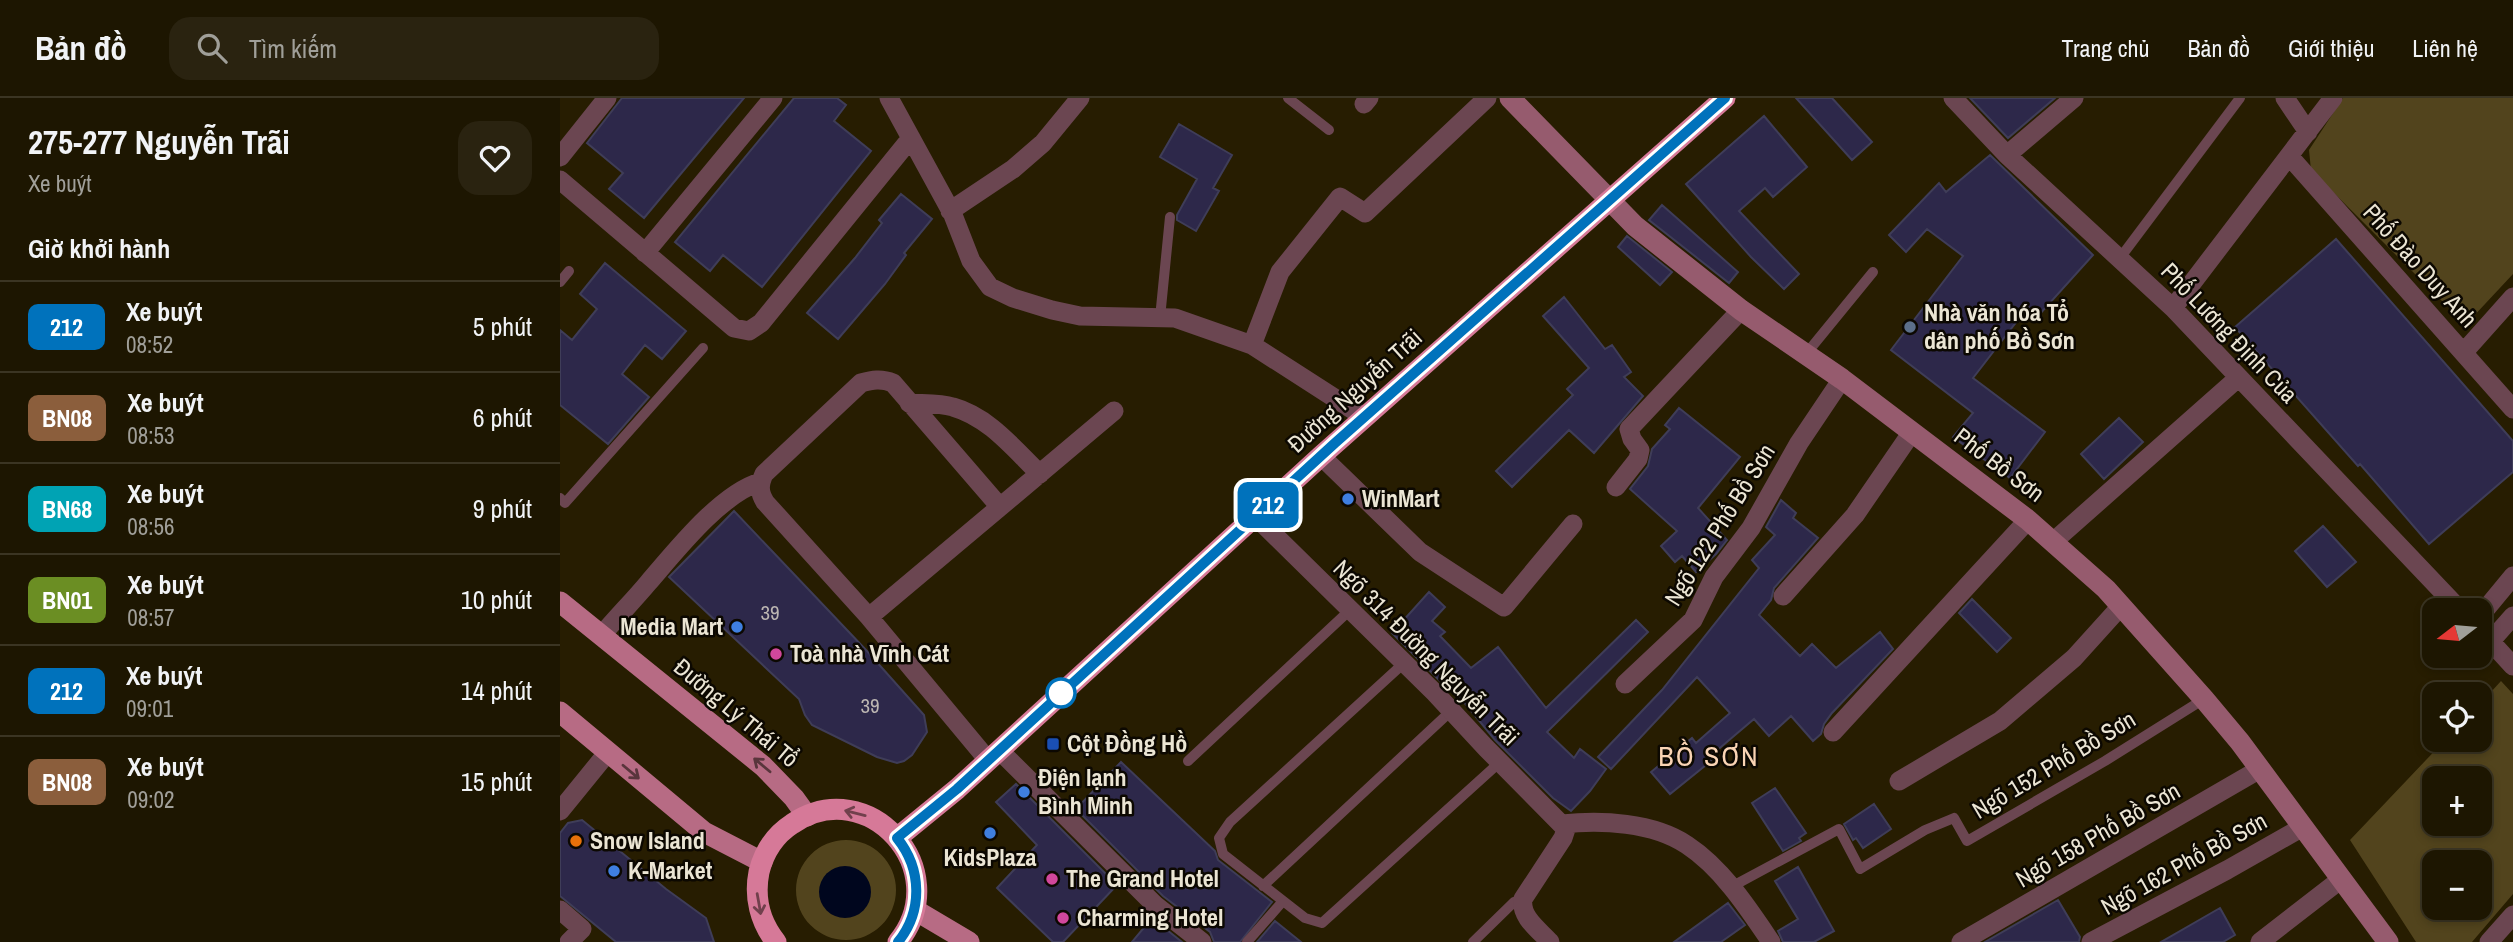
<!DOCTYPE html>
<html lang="vi">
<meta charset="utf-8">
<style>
:root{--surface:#1d1601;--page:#2a2310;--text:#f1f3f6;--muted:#a09f99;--line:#3b3523}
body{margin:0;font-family:"Archivo Narrow",sans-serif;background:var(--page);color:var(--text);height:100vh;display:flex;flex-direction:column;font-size:26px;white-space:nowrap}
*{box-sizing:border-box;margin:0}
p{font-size:23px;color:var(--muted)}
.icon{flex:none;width:38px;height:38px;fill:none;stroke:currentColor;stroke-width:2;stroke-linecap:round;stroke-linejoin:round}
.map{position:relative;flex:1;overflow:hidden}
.side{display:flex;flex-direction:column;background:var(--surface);width:560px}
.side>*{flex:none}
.badge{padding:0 14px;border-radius:10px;font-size:24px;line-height:46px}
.needle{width:46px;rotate:254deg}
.buttons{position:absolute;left:1862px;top:500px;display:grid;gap:14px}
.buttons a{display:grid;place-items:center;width:70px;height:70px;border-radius:14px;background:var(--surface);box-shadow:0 4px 10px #0003,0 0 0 2px var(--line);font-size:35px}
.map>.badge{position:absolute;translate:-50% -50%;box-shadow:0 0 0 4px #fff}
h2{padding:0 28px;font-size:26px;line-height:63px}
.round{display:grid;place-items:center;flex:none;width:74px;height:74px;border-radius:21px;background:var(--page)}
.head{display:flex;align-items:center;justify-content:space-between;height:119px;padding:0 28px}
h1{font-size:33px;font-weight:700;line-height:52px}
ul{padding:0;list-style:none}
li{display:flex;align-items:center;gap:21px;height:91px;padding:0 28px;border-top:2px solid var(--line)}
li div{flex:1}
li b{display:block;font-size:26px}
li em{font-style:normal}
li .badge{min-width:77px;font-weight:700;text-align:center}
header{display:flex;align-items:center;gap:42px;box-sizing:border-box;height:98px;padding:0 35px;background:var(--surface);border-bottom:2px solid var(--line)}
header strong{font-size:33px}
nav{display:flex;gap:38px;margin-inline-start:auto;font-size:24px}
.search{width:490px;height:63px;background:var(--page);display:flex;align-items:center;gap:18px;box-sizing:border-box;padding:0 24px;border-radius:21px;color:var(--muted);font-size:26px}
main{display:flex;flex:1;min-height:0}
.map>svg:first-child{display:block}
.green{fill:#52441d;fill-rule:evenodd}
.water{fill:#00061e}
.building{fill:#2d284a;stroke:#3f3d58;stroke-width:2}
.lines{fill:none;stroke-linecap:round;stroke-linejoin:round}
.lane{stroke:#6b4651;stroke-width:10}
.street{stroke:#6b4651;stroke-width:19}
.secondary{stroke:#965b6e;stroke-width:21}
.primary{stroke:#b76b84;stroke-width:21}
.highway{stroke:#d67998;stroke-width:21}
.oneway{stroke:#59353c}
.oneway2{stroke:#71404c}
.line-casing{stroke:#fff;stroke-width:16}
.line{stroke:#0072bc;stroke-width:10}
.service-dot{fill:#5c6f8a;stroke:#0c0801;stroke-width:2.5}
.shop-dot{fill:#3f7fe0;stroke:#0c0801;stroke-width:2.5}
.hotel-dot{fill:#d1479c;stroke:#0c0801;stroke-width:2.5}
.stop-dot{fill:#fff;stroke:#0072bc;stroke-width:3.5}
.transit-dot{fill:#1a4fb4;stroke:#0c0801;stroke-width:2.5}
.food-dot{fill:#e8710a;stroke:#0c0801;stroke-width:2.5}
.labels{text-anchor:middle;stroke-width:5;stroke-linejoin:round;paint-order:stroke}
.number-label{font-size:21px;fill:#bcb6b2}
.street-label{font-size:24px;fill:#ebe5d4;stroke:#0c0801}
.poi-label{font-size:24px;font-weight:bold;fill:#ebe5d4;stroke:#0c0801;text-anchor:start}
.quarter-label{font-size:28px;letter-spacing:2px;fill:#fad4b4;stroke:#0c0801}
</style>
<header>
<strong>Bản đồ</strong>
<div class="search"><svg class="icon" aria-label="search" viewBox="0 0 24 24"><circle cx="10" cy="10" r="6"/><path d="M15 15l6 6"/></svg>Tìm kiếm</div>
<nav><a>Trang chủ</a><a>Bản đồ</a><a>Giới thiệu</a><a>Liên hệ</a></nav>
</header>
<main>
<section class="side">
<div class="head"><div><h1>275-277 Nguyễn Trãi</h1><p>Xe buýt</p></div><a class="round"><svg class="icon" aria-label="heart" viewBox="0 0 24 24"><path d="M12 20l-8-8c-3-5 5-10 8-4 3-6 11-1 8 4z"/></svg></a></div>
<h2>Giờ khởi hành</h2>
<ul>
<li><span class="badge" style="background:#0072bc;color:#fff">212</span><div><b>Xe buýt</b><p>08:52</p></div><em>5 phút</em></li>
<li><span class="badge" style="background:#8b5e3c;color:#fff">BN08</span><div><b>Xe buýt</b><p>08:53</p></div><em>6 phút</em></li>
<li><span class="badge" style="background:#00a3b4;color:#fff">BN68</span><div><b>Xe buýt</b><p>08:56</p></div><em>9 phút</em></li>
<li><span class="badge" style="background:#6b8e23;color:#fff">BN01</span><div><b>Xe buýt</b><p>08:57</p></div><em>10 phút</em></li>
<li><span class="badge" style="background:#0072bc;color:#fff">212</span><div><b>Xe buýt</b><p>09:01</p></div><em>14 phút</em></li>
<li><span class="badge" style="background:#8b5e3c;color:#fff">BN08</span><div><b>Xe buýt</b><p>09:02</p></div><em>15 phút</em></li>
</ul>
</section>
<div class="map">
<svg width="1953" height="844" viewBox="0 0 1953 844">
<rect width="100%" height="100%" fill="#271d01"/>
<path class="green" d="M1783 0H1953V176L1911 221 1901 222 1751 72 1749 52Z
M1941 583 1953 596V796L1912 844H1856L1790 742 1885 642H1920V606ZM1874 681H1920V726H1874ZM1874 765H1920V810H1874Z
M236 792a50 50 0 1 1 100 0a50 50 0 1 1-100 0Z"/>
<path class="water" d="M259 794a26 26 0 1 1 52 0a26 26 0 1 1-52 0Z"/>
<path class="building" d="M62 0H184L84 120 49 91 63 75 27 45Z
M234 0H277L286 7 274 23 311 53 202 189 163 157 150 173 115 144Z
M1236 0H1272L1312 44 1292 62Z
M1410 0H1495L1448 40Z
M1204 18 1247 69 1213 99 1205 90 1179 113 1239 176 1224 191 1191 159 1126 86Z
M619 26 672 57 653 90 659 93 636 133 617 122V117L637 81 600 59Z
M1430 57 1533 157 1479 217 1468 209 1413 280 1485 334 1450 380 1393 339 1413 315 1331 252 1403 158 1367 131 1346 154 1329 137 1379 85 1386 94Z
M341 96 372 121 344 155 346 157 325 186 278 241 247 215 295 160 322 125 319 122Z
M1102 107 1178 174 1169 185 1089 122Z
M1067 138 1112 174 1100 187 1058 149Z
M1776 141 1953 343V374L1869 446 1800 366 1798 368 1675 229Z
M45 165 126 233 102 261 85 247 62 276 89 299 48 346 0 307V232L12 242 37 211 20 196Z
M1004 199 1045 251 1052 247 1071 274 1064 279 1083 298 1034 355 1009 332 952 389 936 373 1013 297 1007 291 1029 270 983 218Z
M1119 310 1180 359 1138 410 1167 442 1156 456 1136 474 1122 458 1115 464 1101 448 1117 433 1070 391 1088 368 1092 351 1110 331 1105 327Z
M1559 320 1583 344 1544 381 1521 356Z
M1221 402 1236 415 1233 420 1258 440 1214 490 1211 502 1199 517 1240 558 1252 546 1276 570 1320 534 1333 551 1272 615 1264 626 1261 636 1253 643 1231 618 1209 638 1194 621 1148 660 1151 663 1110 696 1091 674 1132 640 1136 645 1170 615 1137 579 1051 671 1038 659 1102 592 1199 470 1192 462 1215 437 1206 429Z
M174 413 306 552 364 617 367 634 352 657 344 663 337 665 317 659 252 627 245 617 239 601 109 479Z
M1763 428 1796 464 1767 489 1735 453Z
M869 494 885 509 872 523 885 534 880 538 911 570 938 549 986 610 1076 522 1088 534 987 634 1014 660 1020 651 1046 671 1030 693 1011 713 993 700 935 642 885 581 881 584 832 535Z
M1412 501 1451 540 1437 554 1399 515Z
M561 664 655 753 658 762 712 804 680 844H654L650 834 603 798 516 711Z
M456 686 557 787 503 844H493L437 790 477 747 436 704Z
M1215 690 1246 735 1239 740 1241 743 1223 753 1192 705Z
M1314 706 1331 731 1303 750 1296 740 1293 742 1284 726Z
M22 722 106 791 146 820 154 844H56L0 798V735L8 725Z
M1238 769 1274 833 1254 844H1223L1218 833 1238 821 1215 783Z
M1498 802 1520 839 1519 844H1425Z
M1168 805 1185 827 1161 844H1114Z
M1660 810 1675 837 1663 844H1601Z
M592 820 622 844H572Z
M715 823 741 844H697Z"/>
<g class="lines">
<path class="lane" d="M728 0 769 32
M1560 160 1680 0
M0 184 9 173
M600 220 610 119
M1246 256 1313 174
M0 400 5 405 143 250
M844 565 670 724 659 740 663 756 745 820 762 825 940 664
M628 663 790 512
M703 788 891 613
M1171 789 1279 731 1300 771 1365 732 1394 720 1407 743 1545 663 1644 601
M687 844 723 803
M913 844 954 804 963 801"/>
<path class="street" d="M329 0 393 117 411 163 430 189 453 200 492 212 520 218 615 220 692 247 804 319
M1393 0 1447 57 1613 210 1901 513
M1725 0 1748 34
M804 6 809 0
M1447 57 1514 0
M0 59 47 0
M1730 59 1953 311
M0 82 174 230 189 233 201 225 351 40
M390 113 453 71 483 45 520 0
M85 155 213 0
M1613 210 1773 0
M692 247 720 174 780 99 805 115 927 0
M1904 254 1953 199
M349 305C363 306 380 305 393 309 429 319 454 351 480 376
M761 358 860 454 944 509 1013 426
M1056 389 1078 361 1080 352 1072 341 1069 331 1181 212
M695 418 875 595 926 650 1006 731 1003 740 963 801C960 819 979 832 990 844
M1494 443 1678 280
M1223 498 1295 417 1352 334
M1920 518 1953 478
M309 519 440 409
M1920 532 1953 568
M41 538C56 520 73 503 88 485 115 454 160 396 200 384
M1930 544 1953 518
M1065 586 1133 522 1154 479 1191 430 1239 345 1282 281
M1273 634 1468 422
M439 652 595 807 642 844
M428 662 309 519 205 404C199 394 199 387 204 376L301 285C312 282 321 280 333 285L440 409 554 313
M1339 683 1440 623 1514 560 1561 508
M0 713 48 654
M1002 726C1041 722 1093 724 1127 747 1162 770 1188 810 1211 844
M0 812 22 831 9 844
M1401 844 1700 671
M1531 844 1667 772 1741 730
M1700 844 1780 782
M1929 844 1953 817"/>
<path class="secondary" d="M950 0 1075 128 1181 212 1282 281 1468 422 1546 491 1644 601 1680 644 1828 844"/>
<path class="primary" d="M0 504 203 668 234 700 247 718
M0 614 144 734 202 764
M355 812 409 844"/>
<path class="highway" d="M337 740 397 691 761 358 1165 0
M216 844C200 824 194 799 199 774 204 754 215 737 232 726 308 674 396 772 338 844"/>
</g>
<defs><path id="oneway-shaft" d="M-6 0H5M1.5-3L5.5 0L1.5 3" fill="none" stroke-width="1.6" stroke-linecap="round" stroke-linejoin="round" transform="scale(1.75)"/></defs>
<g class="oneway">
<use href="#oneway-shaft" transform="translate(202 667) rotate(-140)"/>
<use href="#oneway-shaft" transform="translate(71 674) rotate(40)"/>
</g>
<g class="oneway2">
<use href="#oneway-shaft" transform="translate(295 715) rotate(-166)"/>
<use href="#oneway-shaft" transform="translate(199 806) rotate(80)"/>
</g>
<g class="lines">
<g class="line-casing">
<path id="line" d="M338 844C363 813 362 771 337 740L397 691 775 345 1165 0"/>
</g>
<use href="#line" class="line"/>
</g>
<circle class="service-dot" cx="1350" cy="229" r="7"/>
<g class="shop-dot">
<circle cx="788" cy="401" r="7"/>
<circle cx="177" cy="529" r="7"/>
<circle cx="464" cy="694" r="7"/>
<circle cx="430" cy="735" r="7"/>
<circle cx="54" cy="773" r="7"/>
</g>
<g class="hotel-dot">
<circle cx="216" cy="556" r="7"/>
<circle cx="492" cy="781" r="7"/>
<circle cx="503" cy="820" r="7"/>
</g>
<circle class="stop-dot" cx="501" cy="595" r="14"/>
<rect class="transit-dot" x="486" y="639" width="14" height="14" rx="3.5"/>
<circle class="food-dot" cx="16" cy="743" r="7"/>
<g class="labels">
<g class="number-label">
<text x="210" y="522">39</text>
<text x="310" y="615">39</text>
</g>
<g class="street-label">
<text transform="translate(1860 168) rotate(48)" y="8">Phố Đào Duy Anh</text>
<text transform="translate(1669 235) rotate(46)" y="8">Phố Lương Định Của</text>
<text transform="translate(795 293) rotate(-42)" y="8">Đường Nguyễn Trãi</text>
<text transform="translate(1439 367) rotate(37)" y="8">Phố Bồ Sơn</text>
<text transform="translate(1160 427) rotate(-58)" y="8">Ngõ 122 Phố Bồ Sơn</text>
<text transform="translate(866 555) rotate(45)" y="8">Ngõ 314 Đường Nguyễn Trãi</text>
<text transform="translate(176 615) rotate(40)" y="8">Đường Lý Thái Tổ</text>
<text transform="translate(1494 667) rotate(-31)" y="8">Ngõ 152 Phố Bồ Sơn</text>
<text transform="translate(1538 737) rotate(-30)" y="8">Ngõ 158 Phố Bồ Sơn</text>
<text transform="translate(1624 766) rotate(-29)" y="8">Ngõ 162 Phố Bồ Sơn</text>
</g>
<g class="poi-label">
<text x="1364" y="223">Nhà văn hóa Tổ<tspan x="1364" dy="28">dân phố Bồ Sơn</tspan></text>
<text x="802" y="409">WinMart</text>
<text x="163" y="537" text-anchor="end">Media Mart</text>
<text x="230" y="564">Toà nhà Vĩnh Cát</text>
<text x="507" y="654">Cột Đồng Hồ</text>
<text x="478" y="688">Điện lạnh<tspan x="478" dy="28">Bình Minh</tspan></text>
<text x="30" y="751">Snow Island</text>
<text x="430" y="768" text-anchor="middle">KidsPlaza</text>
<text x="68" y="781">K-Market</text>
<text x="506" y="789">The Grand Hotel</text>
<text x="517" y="828">Charming Hotel</text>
</g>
<g class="quarter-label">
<text x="1149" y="668">BỒ SƠN</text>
</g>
</g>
</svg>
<div class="buttons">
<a><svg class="needle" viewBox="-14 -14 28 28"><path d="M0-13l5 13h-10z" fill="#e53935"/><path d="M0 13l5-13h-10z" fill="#a09f99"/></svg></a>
<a><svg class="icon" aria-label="locate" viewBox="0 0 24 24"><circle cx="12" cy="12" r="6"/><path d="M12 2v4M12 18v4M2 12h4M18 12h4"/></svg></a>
<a>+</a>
<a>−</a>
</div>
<b class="badge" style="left:708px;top:407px;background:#0072bc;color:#fff">212</b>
</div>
</main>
